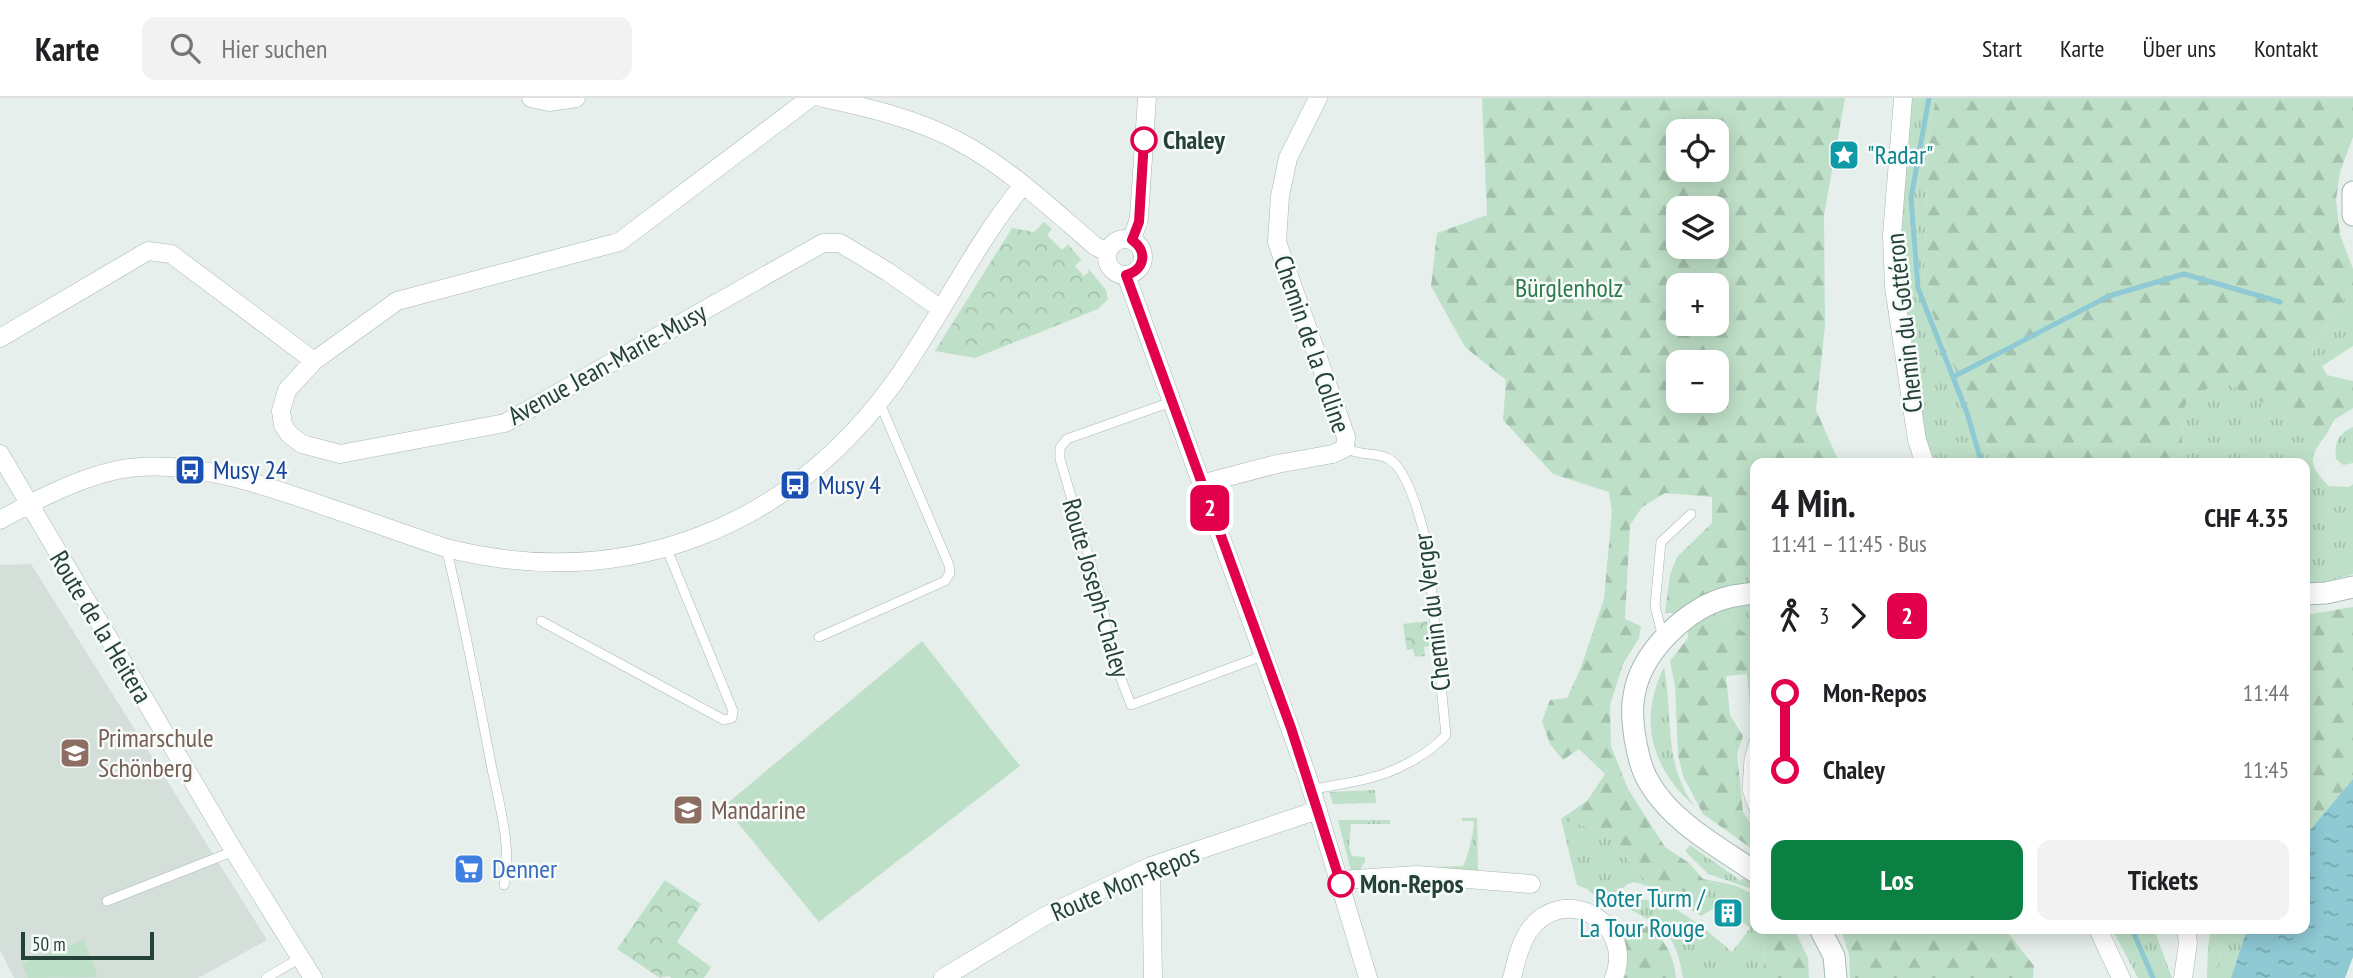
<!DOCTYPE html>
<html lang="de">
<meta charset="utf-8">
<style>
:root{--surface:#fff;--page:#f2f2f2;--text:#202124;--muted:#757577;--line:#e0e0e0;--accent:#0b8043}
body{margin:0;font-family:"PT Sans Narrow",sans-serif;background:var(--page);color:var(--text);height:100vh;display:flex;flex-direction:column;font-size:26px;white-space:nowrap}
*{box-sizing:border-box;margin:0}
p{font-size:23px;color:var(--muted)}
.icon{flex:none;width:38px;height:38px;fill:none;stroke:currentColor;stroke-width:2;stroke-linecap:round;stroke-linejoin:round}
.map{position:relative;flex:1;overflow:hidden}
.side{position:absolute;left:1750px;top:360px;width:560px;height:476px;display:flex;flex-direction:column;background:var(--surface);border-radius:14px;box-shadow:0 4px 18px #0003}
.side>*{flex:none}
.badge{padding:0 14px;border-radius:10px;font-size:24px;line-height:46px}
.fabs{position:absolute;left:1666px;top:21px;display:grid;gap:14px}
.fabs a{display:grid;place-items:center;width:63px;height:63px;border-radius:14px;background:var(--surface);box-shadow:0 4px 18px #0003;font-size:35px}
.scale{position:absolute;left:21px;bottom:18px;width:133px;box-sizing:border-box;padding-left:7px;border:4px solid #24423a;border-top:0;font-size:19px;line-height:24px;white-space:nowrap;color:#24423a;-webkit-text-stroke:5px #f7fbf9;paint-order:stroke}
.map>.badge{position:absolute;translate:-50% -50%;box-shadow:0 0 0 4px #fff}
.legs{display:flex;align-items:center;gap:10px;height:77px;padding:0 21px;font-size:23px}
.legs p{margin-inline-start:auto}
.headline{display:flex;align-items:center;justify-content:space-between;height:119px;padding:0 21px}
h1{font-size:38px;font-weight:800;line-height:52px}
.button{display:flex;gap:14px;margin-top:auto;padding:14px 21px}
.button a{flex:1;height:80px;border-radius:14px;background:var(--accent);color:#fff;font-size:28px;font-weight:800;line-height:80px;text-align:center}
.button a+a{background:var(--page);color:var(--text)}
ul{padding:0 21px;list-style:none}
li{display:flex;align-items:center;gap:24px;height:77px;font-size:26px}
li i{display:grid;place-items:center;width:10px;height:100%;margin:0 9px;background:currentColor}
li i::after{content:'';width:18px;height:18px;margin:-9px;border:5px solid;border-radius:50%;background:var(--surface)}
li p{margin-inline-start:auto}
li:first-child i{background:linear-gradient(#0000 50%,currentColor 0)}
li:last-child i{background:linear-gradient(currentColor 50%,#0000 0)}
header{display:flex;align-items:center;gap:42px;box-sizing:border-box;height:98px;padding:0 35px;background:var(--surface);border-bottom:2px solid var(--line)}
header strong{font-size:33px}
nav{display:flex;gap:38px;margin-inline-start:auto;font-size:24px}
.search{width:490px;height:63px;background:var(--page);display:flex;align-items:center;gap:18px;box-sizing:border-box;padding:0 24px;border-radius:14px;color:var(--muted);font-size:26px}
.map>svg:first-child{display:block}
.built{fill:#d4dfda}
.grass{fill:url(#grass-tufts)}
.forest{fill:url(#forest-firs);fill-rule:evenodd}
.park{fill:url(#park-crowns)}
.garden{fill:#bfe0c8}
.water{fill:url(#water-ripples)}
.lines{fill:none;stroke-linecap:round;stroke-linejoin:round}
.stream{stroke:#8ec9d4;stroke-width:5}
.lane-casing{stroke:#a8b8b2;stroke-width:10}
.street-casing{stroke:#a8b8b2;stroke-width:19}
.secondary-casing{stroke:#a4bbb3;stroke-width:23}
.lane{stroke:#fff;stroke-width:9}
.street{stroke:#fff;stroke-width:18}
.secondary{stroke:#fff;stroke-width:21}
.line-1-casing{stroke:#fff;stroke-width:16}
.line-1{stroke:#e2004c;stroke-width:10}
.stop-1-dot{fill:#fff;stroke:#e2004c;stroke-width:3.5}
.labels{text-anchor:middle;stroke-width:5;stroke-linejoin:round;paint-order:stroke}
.stop-label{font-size:26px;font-weight:bold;fill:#24423a;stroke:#f7fbf9;text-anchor:start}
.culture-label{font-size:26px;fill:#0d838f;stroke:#f7fbf9;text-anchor:start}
.park-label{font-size:26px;fill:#2d7a4b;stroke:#f7fbf9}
.street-label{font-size:26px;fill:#24423a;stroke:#f7fbf9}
.transit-label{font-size:26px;fill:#164399;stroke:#f7fbf9;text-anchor:start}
.education-label{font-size:26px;fill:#785e54;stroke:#f7fbf9;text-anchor:start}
.shop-label{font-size:26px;fill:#366cbe;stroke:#f7fbf9;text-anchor:start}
</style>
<header>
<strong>Karte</strong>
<div class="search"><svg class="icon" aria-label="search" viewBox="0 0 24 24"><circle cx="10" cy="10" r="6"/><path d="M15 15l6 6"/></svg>Hier suchen</div>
<nav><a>Start</a><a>Karte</a><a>Über uns</a><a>Kontakt</a></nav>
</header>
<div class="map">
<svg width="2353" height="880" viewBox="0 0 2353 880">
<defs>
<pattern id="grass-tufts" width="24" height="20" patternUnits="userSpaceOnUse" patternTransform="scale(1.75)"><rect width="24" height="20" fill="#bfe0c8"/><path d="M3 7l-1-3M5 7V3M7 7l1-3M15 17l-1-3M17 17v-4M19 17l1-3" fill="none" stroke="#a4c1ad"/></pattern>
<pattern id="forest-firs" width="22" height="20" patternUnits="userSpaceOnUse" patternTransform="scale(1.75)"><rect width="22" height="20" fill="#bfe0c8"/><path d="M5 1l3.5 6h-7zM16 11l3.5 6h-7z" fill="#a4c1ad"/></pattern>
<pattern id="park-crowns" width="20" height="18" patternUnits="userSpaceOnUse" patternTransform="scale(1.75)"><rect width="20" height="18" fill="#bfe0c8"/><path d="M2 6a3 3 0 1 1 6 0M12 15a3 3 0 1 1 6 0" fill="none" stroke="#a4c1ad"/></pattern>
<pattern id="water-ripples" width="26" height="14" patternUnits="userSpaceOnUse" patternTransform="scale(1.75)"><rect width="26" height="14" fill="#8ec9d4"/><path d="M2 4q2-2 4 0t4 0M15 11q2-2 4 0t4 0" fill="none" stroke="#74a5ad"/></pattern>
</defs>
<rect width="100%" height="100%" fill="#e6efeb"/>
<path class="built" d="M31 466 267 842 198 880H14L0 852V467Z"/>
<path class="grass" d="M1910 0H1936L1928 41 1924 196 1995 366H1934L1926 347 1905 244 1899 135Z
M2353 188V248L2322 268 2312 250Z
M2224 283 2326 337C2308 360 2308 368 2329 388L2349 389 2353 386V476L2319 485 2305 486V366H2174L2182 352 2183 314 2189 298Z
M2353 329V365L2343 367 2336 361C2334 346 2338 335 2353 329Z
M1755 463V547L1744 534 1706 514 1696 503Z
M1664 569C1674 620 1662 662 1694 708 1651 669 1638 622 1664 569Z
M1375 692 1376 705 1333 706 1329 694Z
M1462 720H1477L1478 774 1437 772 1436 769 1463 768C1468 760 1474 733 1474 723H1462Z
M1561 721 1605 734 1644 781 1687 806 1706 784 1727 788 1755 812V831H1763L1764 880H1683C1676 835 1664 830 1626 809L1625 806C1660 788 1707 833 1732 854L1750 830 1721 806 1701 818C1689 810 1643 781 1631 785 1622 787 1615 802 1607 808L1587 791 1577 787Z
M1338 722H1390V726H1351L1349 748 1352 758 1365 759V763L1360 772 1351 773Z
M1690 747 1741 783 1744 780 1755 788V792L1708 776 1685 753Z
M2112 831H2154L2172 880H2138Z
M2229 831H2247L2231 880H2215L2222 850Z"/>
<path class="forest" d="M1482 0H1845L1824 117 1825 228 1816 312 1840 366H1755V463L1679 515H1665L1670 477 1677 459 1712 425V399L1665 395 1642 409 1630 427 1625 521 1641 528 1639 540 1623 566 1610 607 1611 648 1628 691 1665 749 1689 765 1703 781 1734 787 1755 797V812L1727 788 1707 784 1687 806 1644 781 1605 734 1561 721 1587 703 1605 676 1579 651 1563 662 1550 646 1542 623 1550 602 1567 600 1580 572 1604 501 1612 413 1609 394 1553 376 1503 322 1506 282 1465 249 1431 188 1437 135 1487 117ZM1678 33H1717V72H1678ZM1678 110H1717V149H1678ZM1678 187H1717V226H1678ZM1678 264H1717V303H1678Z
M1936 0H2353V39L2340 74 2336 102 2340 137 2353 171V188L2312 250 2327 277 2353 283V310L2334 322 2326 337 2224 284 2189 298 2183 314 2182 352 2174 366H1995L1924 196 1928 41Z
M2353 509V681L2305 738V517Z
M1706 514 1744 534 1755 547V618L1751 619 1747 576 1726 578 1730 617 1743 638 1737 656 1743 714 1755 731V753L1703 716 1683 678 1678 657 1675 588 1670 563 1688 540 1687 530Z
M1637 823C1661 834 1674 854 1676 880H1622C1623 860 1620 837 1637 823Z
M1763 831H1794L1808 860 1809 880H1764Z
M1841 831H2005L2034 868 2033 880H1850L1849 857Z
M2211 831H2229L2222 850 2215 880H2207L2208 848Z"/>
<path class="park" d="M1044 124 1052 131 1047 137 1062 152 1068 146 1083 164 1080 163 1075 168 1084 178 1089 174 1087 169 1106 192 1108 201 1098 211 975 260 935 253 1012 130 1034 134Z
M1427 523 1430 548 1424 549 1425 558 1415 559 1413 551 1407 552 1403 526Z
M665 782 701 806 677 844 711 869 704 880H672L669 878 660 880 617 851Z"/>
<path class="garden" d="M922 543 1020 668 819 824 724 708Z
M84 842 98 879 28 880 22 865Z"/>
<path class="water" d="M2353 681V859L2345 880H2231L2247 831H2305V738Z"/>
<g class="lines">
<path class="stream" d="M1929 0 1911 100 1918 190 1967 315 1982 366
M1953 279 2109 198 2184 176 2280 204
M2132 831 2153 880"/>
<g class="lane-casing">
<path id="lane" d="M1171 304 1067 341 1060 350V361L1103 507 1109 549 1131 607 1265 557
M446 450C464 521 477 593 491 666 498 701 513 752 504 787
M541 523 724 622 732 620 733 613 666 449
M819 539 945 483 950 475 949 467 879 303
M1663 540 1655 508 1661 444 1691 416
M1755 640 1749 661 1747 692 1755 715
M1312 692C1330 687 1348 686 1366 681 1393 675 1427 658 1446 637L1427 447C1422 426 1408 369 1387 360 1375 354 1360 358 1345 350
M107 803 234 753
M266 880 300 860"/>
</g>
<g class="street-casing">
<path id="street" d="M531 0 549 4 576 0
M823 0C870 10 917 21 960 44 1010 71 1052 111 1095 148L1107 154
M1903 0 1892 137 1894 189 1917 342 1925 366
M1107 159a18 18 0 1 1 36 0a18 18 0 1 1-36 0Z
M1132 142 1139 120 1147 0
M1126 177 1308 680 1368 880
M0 240 148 153 171 156 314 263 397 203 619 144 810 0
M314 263 287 292 281 313 283 327 289 336 302 346 340 356 505 325 823 145H840L888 174 941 211
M0 356 234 753 313 880
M1201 386 1277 366 1333 356 1345 350 1346 339 1277 144 1280 98 1288 60 1318 0
M0 422C36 402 76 381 117 372 184 358 268 388 330 410 369 423 407 437 446 450 625 495 789 431 896 282 941 218 974 147 1023 87
M1151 768 1153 880
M1340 782 1417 777 1531 786
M2098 831 2121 880
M943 880 1045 818 1151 768 1318 712
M1512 880C1516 864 1519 849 1528 834 1561 784 1636 822 1614 880
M2183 880 2188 845 2186 831"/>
</g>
<g class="secondary-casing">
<path id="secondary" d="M2353 94V117
M1755 495C1747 496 1737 497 1729 499 1687 509 1640 555 1634 598 1631 612 1633 627 1635 640 1638 656 1641 672 1650 686 1673 725 1719 749 1755 774
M2305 496 2326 495 2353 489
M1820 831 1834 858 1836 880"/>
</g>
<use href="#lane" class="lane"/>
<use href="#street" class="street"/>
<use href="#secondary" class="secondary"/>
</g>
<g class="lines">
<g class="line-1-casing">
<path id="line-1" d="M1144 42 1139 124 1132 142C1148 153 1145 172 1126 177L1291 630 1341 786"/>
</g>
<use href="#line-1" class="line-1"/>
</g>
<defs>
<g id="sight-square" transform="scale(1.575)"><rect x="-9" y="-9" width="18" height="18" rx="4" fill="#0f9aa8" stroke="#f7fbf9"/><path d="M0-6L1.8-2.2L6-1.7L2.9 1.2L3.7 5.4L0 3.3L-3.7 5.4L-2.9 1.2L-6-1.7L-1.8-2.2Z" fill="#fff"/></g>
<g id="bus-square" transform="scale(1.575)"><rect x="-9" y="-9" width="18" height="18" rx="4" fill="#1a4fb4" stroke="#f7fbf9"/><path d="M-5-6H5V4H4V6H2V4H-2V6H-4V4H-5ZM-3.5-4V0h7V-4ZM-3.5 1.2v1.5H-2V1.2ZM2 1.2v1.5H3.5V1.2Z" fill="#fff"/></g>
<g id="school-square" transform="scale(1.575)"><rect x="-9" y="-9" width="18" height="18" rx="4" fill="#8d6e63" stroke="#f7fbf9"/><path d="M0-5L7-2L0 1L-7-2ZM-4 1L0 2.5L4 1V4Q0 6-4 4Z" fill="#fff"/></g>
<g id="supermarket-square" transform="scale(1.575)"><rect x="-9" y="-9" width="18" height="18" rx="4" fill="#3f7fe0" stroke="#f7fbf9"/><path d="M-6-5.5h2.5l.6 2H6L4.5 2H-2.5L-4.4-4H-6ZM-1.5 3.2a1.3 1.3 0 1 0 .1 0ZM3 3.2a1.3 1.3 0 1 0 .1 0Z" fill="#fff"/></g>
<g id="building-square" transform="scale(1.575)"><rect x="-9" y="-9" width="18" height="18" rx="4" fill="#0f9aa8" stroke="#f7fbf9"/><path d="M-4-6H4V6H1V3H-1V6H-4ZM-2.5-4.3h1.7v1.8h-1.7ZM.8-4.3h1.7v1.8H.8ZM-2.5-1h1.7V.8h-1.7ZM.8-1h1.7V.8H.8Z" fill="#fff"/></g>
</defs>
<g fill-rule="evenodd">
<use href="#sight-square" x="1844" y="57"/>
<use href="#bus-square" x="190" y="372"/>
<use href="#bus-square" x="795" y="387"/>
<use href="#school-square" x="75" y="655"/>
<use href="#school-square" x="688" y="712"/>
<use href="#supermarket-square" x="469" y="771"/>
<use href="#building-square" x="1728" y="815"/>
</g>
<g class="stop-1-dot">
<circle cx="1144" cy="42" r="12"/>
<circle cx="1341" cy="786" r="12"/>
</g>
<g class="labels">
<g class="stop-label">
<text x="1163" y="51">Chaley</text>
<text x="1360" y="795">Mon-Repos</text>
</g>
<g class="culture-label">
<text x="1867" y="66">"Radar"</text>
<text x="1705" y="809" text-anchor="end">Roter Turm /<tspan x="1705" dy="30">La Tour Rouge</tspan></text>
</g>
<g class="park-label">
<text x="1569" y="199">Bürglenholz</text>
</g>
<g class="street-label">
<text transform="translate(1904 225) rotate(-96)" y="9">Chemin du Gottéron</text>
<text transform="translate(1312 246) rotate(71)" y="9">Chemin de la Colline</text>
<text transform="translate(607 266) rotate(-29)" y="9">Avenue Jean-Marie-Musy</text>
<text transform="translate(1096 490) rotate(74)" y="9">Route Joseph-Chaley</text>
<text transform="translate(1432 514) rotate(-97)" y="9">Chemin du Verger</text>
<text transform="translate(101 529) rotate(59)" y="9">Route de la Heitera</text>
<text transform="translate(1125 785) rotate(-23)" y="9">Route Mon-Repos</text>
</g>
<g class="transit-label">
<text x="213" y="381">Musy 24</text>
<text x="818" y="396">Musy 4</text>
</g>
<g class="education-label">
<text x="98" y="649">Primarschule<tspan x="98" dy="30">Schönberg</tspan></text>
<text x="711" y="721">Mandarine</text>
</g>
<g class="shop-label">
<text x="492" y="780">Denner</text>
</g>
</g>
</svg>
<div class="fabs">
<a><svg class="icon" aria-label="locate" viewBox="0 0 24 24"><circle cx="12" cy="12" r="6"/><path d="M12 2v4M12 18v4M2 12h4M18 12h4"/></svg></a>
<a><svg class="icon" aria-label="layers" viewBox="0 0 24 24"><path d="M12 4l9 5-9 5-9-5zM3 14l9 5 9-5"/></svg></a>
<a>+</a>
<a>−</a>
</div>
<div class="scale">50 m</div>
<b class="badge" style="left:1210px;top:410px;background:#e2004c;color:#fff">2</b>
<section class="side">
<div class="headline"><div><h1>4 Min.</h1><p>11:41 – 11:45 · Bus</p></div><b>CHF 4.35</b></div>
<div class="legs"><svg class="icon" aria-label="walk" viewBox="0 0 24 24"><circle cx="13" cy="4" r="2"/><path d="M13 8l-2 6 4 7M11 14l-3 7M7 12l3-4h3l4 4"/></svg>3<svg class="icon" aria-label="forward" viewBox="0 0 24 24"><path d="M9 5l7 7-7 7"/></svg><b class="badge" style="background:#e2004c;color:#fff">2</b></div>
<ul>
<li><i style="color:#e2004c"></i><b>Mon-Repos</b><p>11:44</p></li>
<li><i style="color:#e2004c"></i><b>Chaley</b><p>11:45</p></li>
</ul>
<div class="button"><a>Los</a><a>Tickets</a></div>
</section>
</div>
